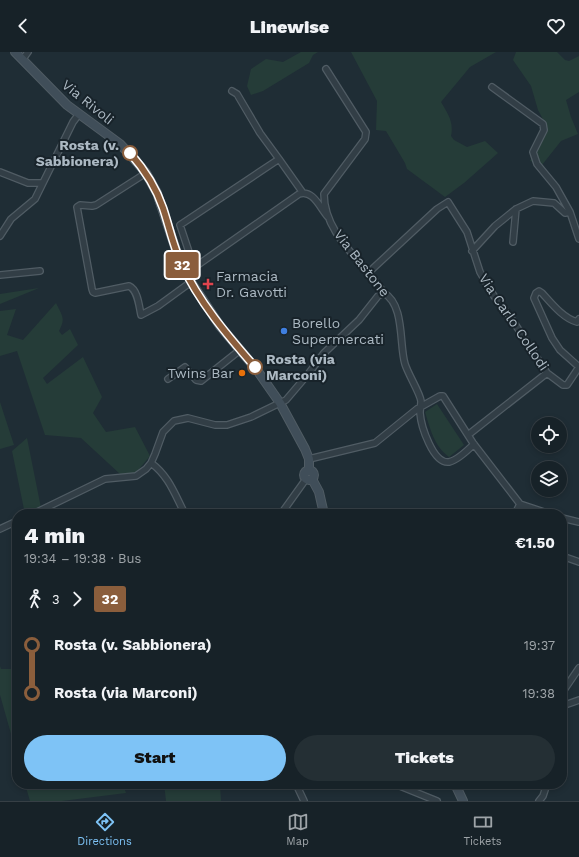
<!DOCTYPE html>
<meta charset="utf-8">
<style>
:root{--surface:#172228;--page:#242f34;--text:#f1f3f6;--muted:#9ea4a8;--line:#363f45;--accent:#7ec3f6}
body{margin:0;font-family:"Work Sans",sans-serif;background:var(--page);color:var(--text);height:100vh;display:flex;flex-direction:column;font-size:15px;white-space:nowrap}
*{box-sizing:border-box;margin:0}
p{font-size:13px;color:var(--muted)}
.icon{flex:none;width:22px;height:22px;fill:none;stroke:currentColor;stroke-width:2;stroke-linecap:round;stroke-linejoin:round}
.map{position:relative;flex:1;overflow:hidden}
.panel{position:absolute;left:12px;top:457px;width:555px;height:280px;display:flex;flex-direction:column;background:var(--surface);border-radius:16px;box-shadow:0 2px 6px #0003,0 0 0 1px var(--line)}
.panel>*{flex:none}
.badge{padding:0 8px;border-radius:3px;font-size:14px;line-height:26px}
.fabs{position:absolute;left:531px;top:365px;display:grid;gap:8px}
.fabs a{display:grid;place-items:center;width:36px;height:36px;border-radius:50%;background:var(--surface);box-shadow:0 2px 6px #0003,0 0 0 1px var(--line);font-size:20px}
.map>.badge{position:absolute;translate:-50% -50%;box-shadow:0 0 0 2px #fff}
.legs{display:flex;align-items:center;gap:6px;height:44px;padding:0 12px;font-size:13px}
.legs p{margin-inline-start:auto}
.headline{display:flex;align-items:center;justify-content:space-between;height:68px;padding:0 12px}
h1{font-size:22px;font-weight:800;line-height:30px}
.button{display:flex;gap:8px;margin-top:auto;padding:8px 12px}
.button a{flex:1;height:46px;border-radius:24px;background:var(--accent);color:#111;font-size:16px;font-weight:800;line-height:46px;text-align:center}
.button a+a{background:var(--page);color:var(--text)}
ul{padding:0 12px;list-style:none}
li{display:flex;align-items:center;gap:14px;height:48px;font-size:15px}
li i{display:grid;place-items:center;width:6px;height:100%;margin:0 5px;background:currentColor}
li i::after{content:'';width:10px;height:10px;margin:-5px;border:3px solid;border-radius:50%;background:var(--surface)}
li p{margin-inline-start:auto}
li:first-child i{background:linear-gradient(#0000 50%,currentColor 0)}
li:last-child i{background:linear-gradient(currentColor 50%,#0000 0)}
header{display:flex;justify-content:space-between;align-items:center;height:52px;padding:0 12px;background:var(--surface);font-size:18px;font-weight:800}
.dock{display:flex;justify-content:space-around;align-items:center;height:56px;border-top:1px solid var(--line);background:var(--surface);font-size:11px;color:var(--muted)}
.dock a{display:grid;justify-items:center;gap:2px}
.dock .current{color:var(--accent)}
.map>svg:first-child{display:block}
.green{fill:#253c38}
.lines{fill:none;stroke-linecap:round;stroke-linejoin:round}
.street-casing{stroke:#505c64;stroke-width:8}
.secondary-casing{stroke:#505c64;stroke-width:10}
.street{stroke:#323e46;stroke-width:5.5}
.secondary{stroke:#404e59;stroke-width:8}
.line-1-casing{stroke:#fff;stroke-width:9}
.line-1{stroke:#8b5e3c;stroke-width:6}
.stop-1-dot{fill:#fff;stroke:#8b5e3c;stroke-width:2}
.health-dot{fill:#e0444e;stroke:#18232a;stroke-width:1.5}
.shop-dot{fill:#3f7fe0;stroke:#18232a;stroke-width:1.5}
.food-dot{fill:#e8710a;stroke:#18232a;stroke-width:1.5}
.labels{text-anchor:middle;stroke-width:4;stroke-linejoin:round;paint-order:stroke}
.street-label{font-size:14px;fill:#acb9c3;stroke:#18232a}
.stop-label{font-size:14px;font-weight:bold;fill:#acb9c3;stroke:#18232a;text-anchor:end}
.poi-label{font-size:14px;fill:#acb9c3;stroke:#18232a;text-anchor:start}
</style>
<header><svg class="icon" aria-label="back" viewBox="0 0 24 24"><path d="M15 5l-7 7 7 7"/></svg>Linewise<svg class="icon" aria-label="heart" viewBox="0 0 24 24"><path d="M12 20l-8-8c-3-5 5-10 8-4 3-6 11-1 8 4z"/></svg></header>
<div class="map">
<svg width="579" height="749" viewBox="0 0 579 749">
<rect width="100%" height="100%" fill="#1f2d35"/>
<path class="green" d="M301 0H318L313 3 309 11 263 39 251 43 247 34 251 17 266 7 283 10Z
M351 0H496L470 15 441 50C448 62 454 70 451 84L454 88 467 95 485 89 498 101 464 131 445 145 407 117 405 111 386 79 376 78 377 49Z
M516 0H557L565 8 569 9 579 4V40L566 48 571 65 578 82 561 89 542 113 530 109 546 79 545 71 538 58 531 34 513 8Z
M39 236 0 252V242Z
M56 251C62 264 66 266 59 279L62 283 70 277 78 293 43 326 47 332 83 305 102 345 93 361 106 380 135 375 150 404 135 422H120L81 386 45 383 17 299 0 304V259L16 257 7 283 23 288Z
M0 350 14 393 0 397Z
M437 352 464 393 449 405C434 394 430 376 425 360Z
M27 386 41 456 25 462 12 399Z
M0 614 1 617H17V703L0 643Z
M25 732H123L126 741 62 749H30Z
M164 732H220L221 749H166Z"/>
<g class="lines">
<g class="street-casing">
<path id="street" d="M23 7 28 0
M326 17 366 80 365 87 324 142C324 183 364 210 384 241 405 253 399 293 405 312 408 322 420 341 421 349 421 353 420 357 420 361 421 374 433 412 449 410 458 408 468 398 474 392
M492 35 543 72 544 78 533 100 537 112 556 135 570 160 579 187
M232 39 237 42 260 81 279 107
M0 120 28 131H42
M146 121 96 153 92 154 80 153 77 155 92 237 93 240 95 241 129 234C138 238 139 254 141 263L158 254 191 230
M0 184 11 167 35 147 73 70 79 62
M513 190 516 157
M472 199 495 174 516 157 533 149 554 151 565 161 570 160
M194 215 180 173 279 107 303 141
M192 217 299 142C313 137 320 156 328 165
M368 221 437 157 448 150 467 180 480 220 494 244 511 266 547 321 563 333H567L579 315
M0 223 40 219
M579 267 577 270C563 266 552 252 542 241L539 239 536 241 534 246 552 286 560 298 579 315
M168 327 185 315 196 328 201 329 240 298
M468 383 547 321
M309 407 375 391 417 357 440 344H443L473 391 520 452 550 462
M151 411C169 424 175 443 185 462
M33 462 105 427 136 424 146 417 151 411 155 402 163 380 174 369 188 366 215 373H227L251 365 286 348 309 321 324 301 359 268 378 244 384 241
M281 462 306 427
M515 462 520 452
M562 466 579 470
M0 477 17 469
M562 504 579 510
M562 641 579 616
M562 654 579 648
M296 732 304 749
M395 732 437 749
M539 749 543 744 547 732"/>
</g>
<g class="secondary-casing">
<path id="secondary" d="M15 0 67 53 120 92 134 107 146 121 157 141 176 198 191 230 220 274 257 318 280 351 305 397 309 407V419
M304 423a5 5 0 1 1 10 0a5 5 0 1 1-10 0Z
M312 427 319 440 324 462
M455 732 463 749"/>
</g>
<use href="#street" class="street"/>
<use href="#secondary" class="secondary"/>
</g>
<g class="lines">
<g class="line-1-casing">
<path id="line-1" d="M130 101C144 117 156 135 163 156 169 174 173 193 181 211 199 250 227 283 255 315"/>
</g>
<use href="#line-1" class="line-1"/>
</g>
<g class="stop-1-dot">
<circle cx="130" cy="101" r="7"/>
<circle cx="255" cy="315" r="7"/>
</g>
<path class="health-dot" d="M206 226h4v4h4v4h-4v4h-4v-4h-4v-4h4z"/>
<circle class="shop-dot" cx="284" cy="279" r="4"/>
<circle class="food-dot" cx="242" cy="321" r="4"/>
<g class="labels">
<g class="street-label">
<text transform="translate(88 50) rotate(39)" y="5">Via Rivoli</text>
<text transform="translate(362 211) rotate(52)" y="5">Via Bastone</text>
<text transform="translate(514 270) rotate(56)" y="5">Via Carlo Collodi</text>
</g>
<g class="stop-label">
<text x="119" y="98">Rosta (v.<tspan x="119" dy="16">Sabbionera)</tspan></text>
<text x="266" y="312" text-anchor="start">Rosta (via<tspan x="266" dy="16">Marconi)</tspan></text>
</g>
<g class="poi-label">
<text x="216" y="229">Farmacia<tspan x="216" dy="16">Dr. Gavotti</tspan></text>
<text x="292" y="276">Borello<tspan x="292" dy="16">Supermercati</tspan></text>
<text x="234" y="326" text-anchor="end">Twins Bar</text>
</g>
</g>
</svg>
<div class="fabs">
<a><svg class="icon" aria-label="locate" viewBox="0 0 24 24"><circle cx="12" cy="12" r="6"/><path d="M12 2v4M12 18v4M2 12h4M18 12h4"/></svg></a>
<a><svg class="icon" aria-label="layers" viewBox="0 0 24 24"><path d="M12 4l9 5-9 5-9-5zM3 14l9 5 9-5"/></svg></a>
</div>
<b class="badge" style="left:182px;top:213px;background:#8b5e3c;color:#fff">32</b>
<section class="panel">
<div class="headline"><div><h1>4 min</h1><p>19:34 – 19:38 · Bus</p></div><b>€1.50</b></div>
<div class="legs"><svg class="icon" aria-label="walk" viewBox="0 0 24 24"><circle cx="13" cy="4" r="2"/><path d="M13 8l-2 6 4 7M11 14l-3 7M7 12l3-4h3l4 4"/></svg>3<svg class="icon" aria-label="forward" viewBox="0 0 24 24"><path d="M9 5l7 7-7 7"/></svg><b class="badge" style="background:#8b5e3c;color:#fff">32</b></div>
<ul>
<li><i style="color:#8b5e3c"></i><b>Rosta (v. Sabbionera)</b><p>19:37</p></li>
<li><i style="color:#8b5e3c"></i><b>Rosta (via Marconi)</b><p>19:38</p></li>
</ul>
<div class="button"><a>Start</a><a>Tickets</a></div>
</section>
</div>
<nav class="dock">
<a class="current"><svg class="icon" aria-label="directions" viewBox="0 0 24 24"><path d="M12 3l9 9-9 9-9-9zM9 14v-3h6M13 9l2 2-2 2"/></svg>Directions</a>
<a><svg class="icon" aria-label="map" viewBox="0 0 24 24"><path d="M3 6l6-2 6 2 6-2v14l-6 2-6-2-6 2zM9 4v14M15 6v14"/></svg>Map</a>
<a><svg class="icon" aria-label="tickets" viewBox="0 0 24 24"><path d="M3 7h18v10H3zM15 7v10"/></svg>Tickets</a>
</nav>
